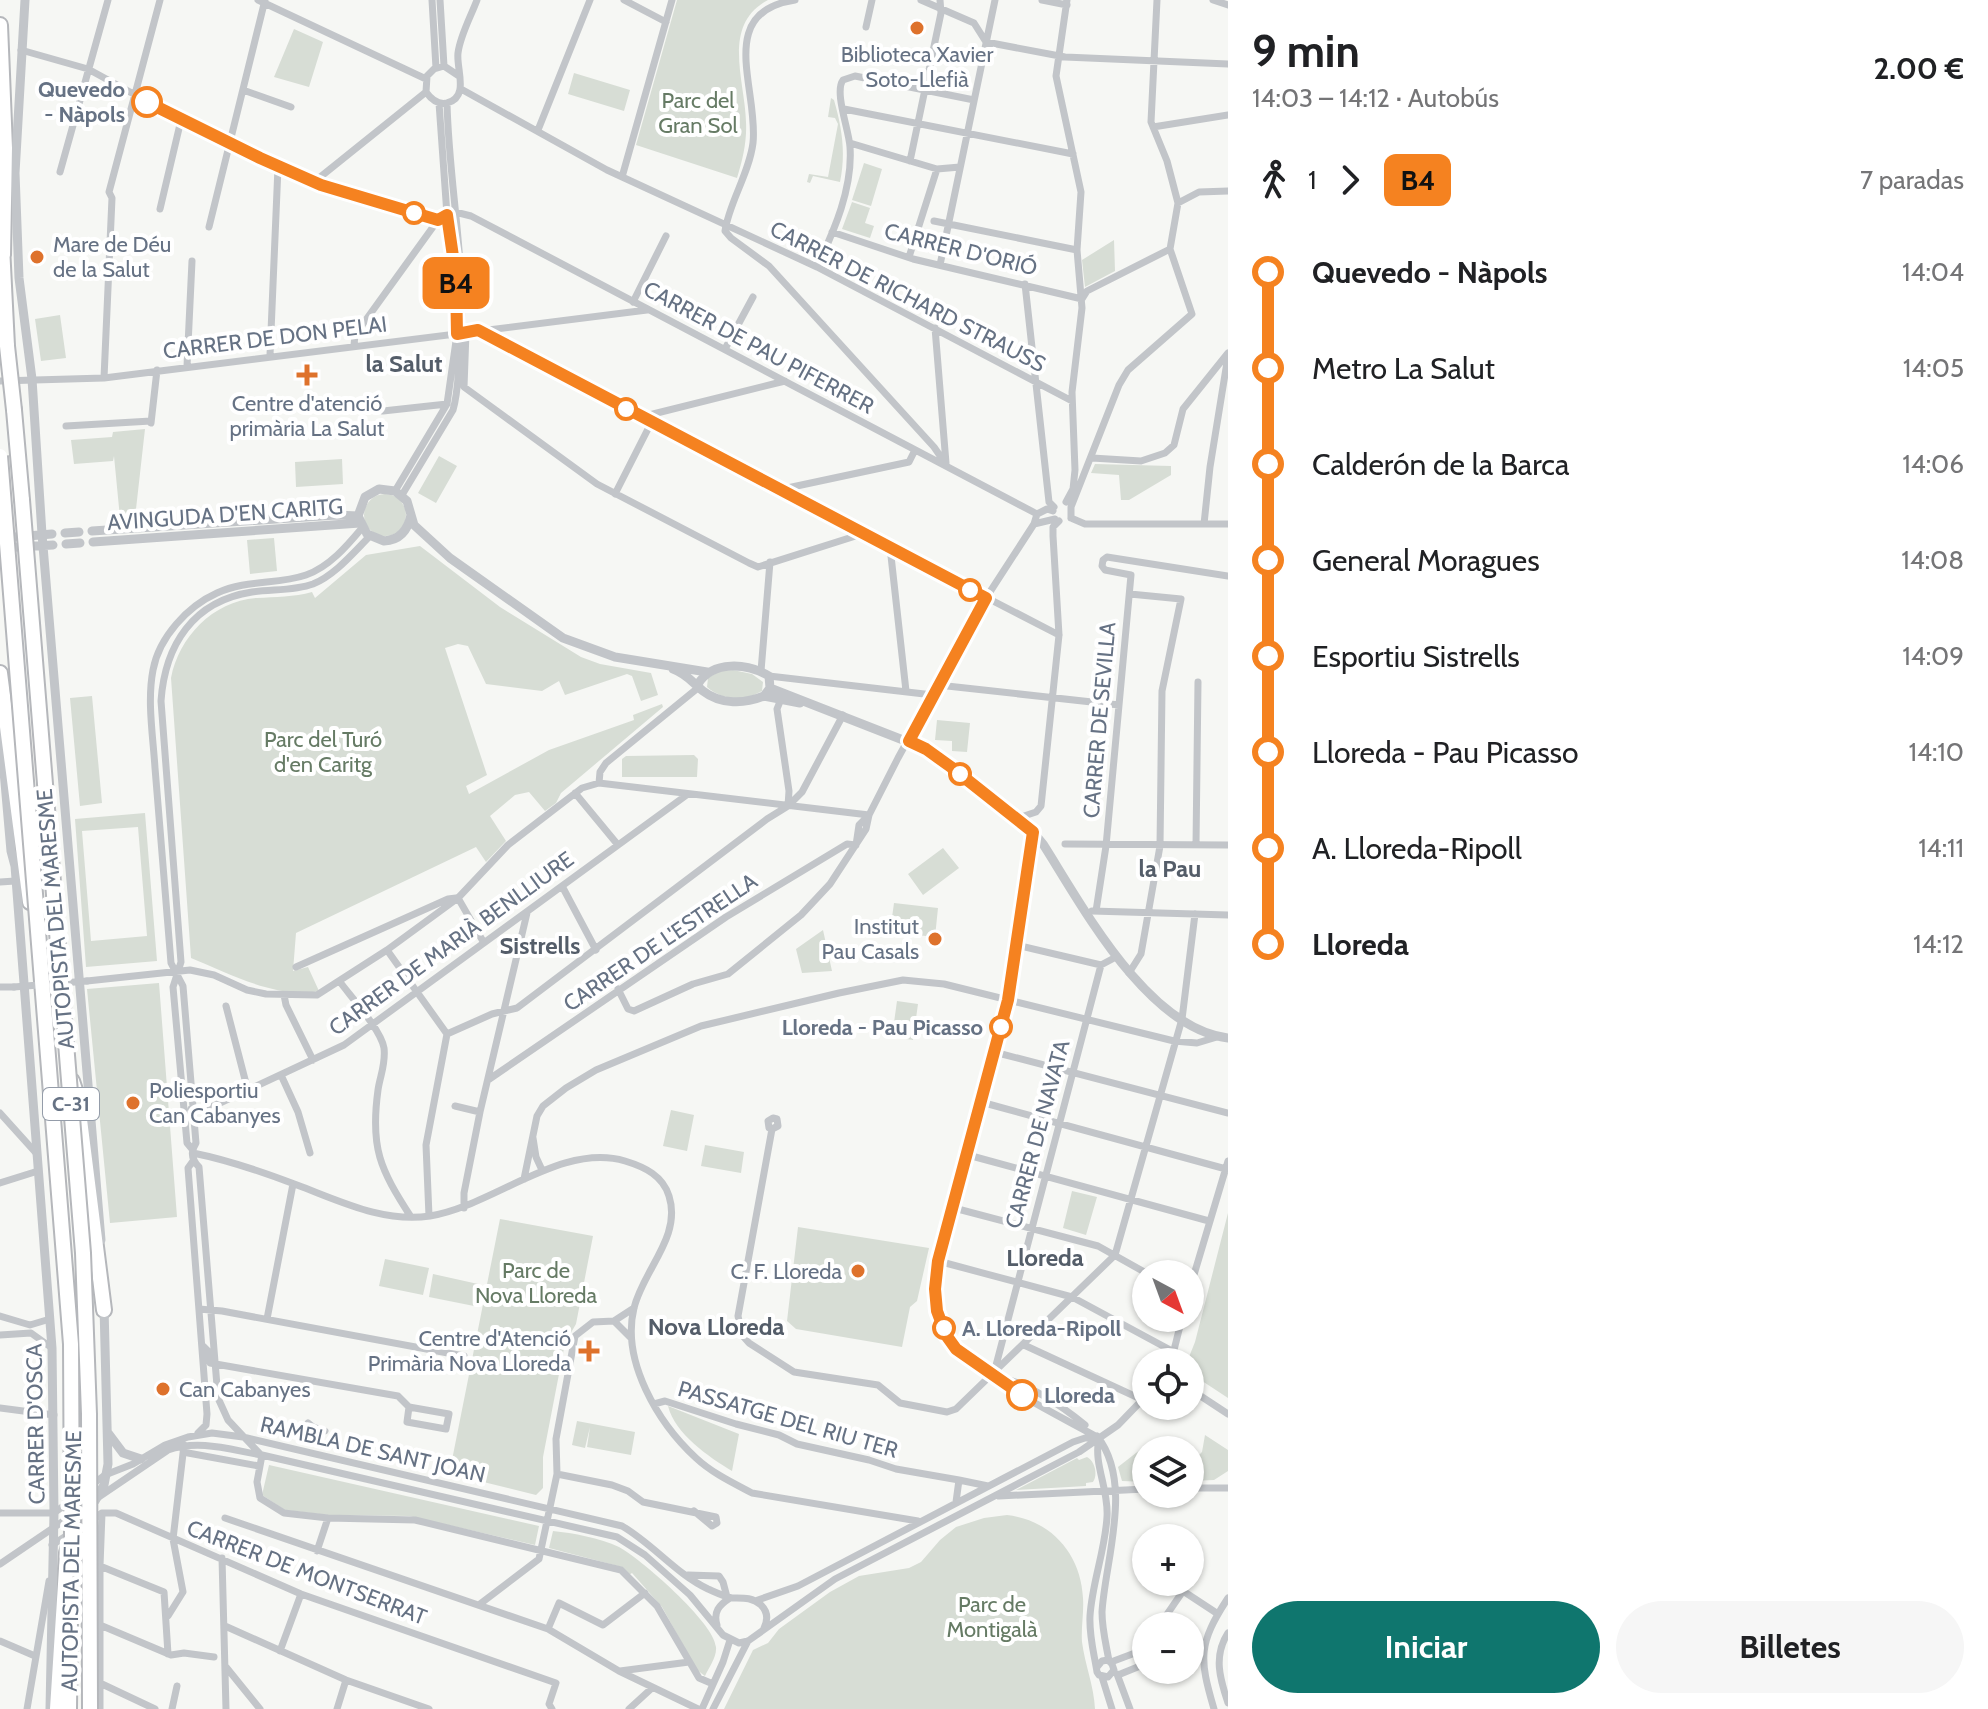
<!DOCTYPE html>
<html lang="es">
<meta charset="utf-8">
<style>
:root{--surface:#fff;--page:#f6f6f6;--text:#202124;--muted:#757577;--accent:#0f766e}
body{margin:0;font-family:Cabin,sans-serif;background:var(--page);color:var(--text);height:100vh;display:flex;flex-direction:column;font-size:30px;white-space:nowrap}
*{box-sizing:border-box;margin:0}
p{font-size:26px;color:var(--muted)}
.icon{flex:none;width:44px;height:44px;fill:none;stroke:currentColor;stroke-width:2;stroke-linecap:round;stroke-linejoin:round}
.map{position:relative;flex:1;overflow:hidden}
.side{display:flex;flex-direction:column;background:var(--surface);width:760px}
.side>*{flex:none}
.badge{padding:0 16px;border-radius:12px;font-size:28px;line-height:52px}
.needle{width:52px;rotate:139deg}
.buttons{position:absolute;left:1132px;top:1260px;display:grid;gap:16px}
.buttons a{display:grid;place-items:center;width:72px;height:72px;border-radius:50%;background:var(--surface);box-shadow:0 2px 6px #0004;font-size:40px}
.map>.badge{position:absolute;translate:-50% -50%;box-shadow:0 0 0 4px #fff}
.legs{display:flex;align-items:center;gap:12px;height:88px;padding:0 24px;font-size:26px}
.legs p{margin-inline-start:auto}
.summary{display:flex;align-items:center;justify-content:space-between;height:136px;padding:0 24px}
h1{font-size:44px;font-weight:800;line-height:60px}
.button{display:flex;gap:16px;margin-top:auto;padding:16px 24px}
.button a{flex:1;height:92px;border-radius:48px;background:var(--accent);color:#fff;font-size:32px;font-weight:800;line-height:92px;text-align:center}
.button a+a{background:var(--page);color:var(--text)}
ul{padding:0 24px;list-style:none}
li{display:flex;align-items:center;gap:28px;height:96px;font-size:30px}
li i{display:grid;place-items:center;width:12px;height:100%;margin:0 10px;background:currentColor}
li i::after{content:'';width:20px;height:20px;margin:-10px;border:6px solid;border-radius:50%;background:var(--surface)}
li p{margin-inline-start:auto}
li:first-child i{background:linear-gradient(#0000 50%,currentColor 0)}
li:last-child i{background:linear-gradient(currentColor 50%,#0000 0)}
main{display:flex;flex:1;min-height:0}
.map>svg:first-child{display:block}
.green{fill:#d7ddd5;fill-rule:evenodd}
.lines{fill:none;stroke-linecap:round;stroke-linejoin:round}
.motorway-casing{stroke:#b5b7bb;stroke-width:18}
.minor{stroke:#c2c5c9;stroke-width:7}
.tertiary{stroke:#c2c5c9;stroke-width:9}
.motorway{stroke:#fff;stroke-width:14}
.motorway-bridge-casing{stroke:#b5b7bb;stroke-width:18;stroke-linecap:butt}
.minor-bridge{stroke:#c2c5c9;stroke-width:7}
.motorway-bridge{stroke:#fff;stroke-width:14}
.line-1-casing{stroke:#fff;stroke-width:18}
.line-1{stroke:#f58220;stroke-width:12}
.poi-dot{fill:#de722c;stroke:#fff;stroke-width:3}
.stop-1-dot{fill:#fff;stroke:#f58220;stroke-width:4}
.labels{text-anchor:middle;stroke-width:8;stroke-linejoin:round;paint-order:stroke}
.shield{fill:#fff;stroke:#949ca9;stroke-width:2}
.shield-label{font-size:20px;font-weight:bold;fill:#667284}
.poi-label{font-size:22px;fill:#667284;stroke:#fff;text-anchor:start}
.stop-label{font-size:22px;font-weight:bold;fill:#667284;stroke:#fff;text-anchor:end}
.park-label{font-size:22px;fill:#667b65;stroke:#fff}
.street-label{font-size:22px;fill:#667284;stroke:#fff}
.neighbourhood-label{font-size:24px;font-weight:bold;fill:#545d69;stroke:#fff}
</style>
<main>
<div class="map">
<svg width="1228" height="1709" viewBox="0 0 1228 1709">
<rect width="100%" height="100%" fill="#f6f7f4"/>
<path class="green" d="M677 0H768C721 25 745 80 746 122 747 141 743 159 737 178L636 145Z
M294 29 323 42 309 87 274 77Z
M574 73 630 90 624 111 568 94Z
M831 98 834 100C842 128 846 153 840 182L813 176 810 183 807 182 809 174 828 177 838 124 835 118 828 117Z
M864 163 882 169 871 206 852 200Z
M852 202 870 208 865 223 874 226 870 238 842 229Z
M1114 240 1115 271 1085 287 1082 260Z
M60 315 66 358 41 361 35 319Z
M145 429 135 518H120L114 456 113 461 74 464 71 440 112 437 113 432Z
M439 456 457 466 436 503 418 493Z
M342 459 343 484 296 487 295 462Z
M1095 464 1171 466V475L1129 500H1121L1119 475 1091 473Z
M364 515a21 21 0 1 1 42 0a21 21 0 1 1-42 0Z
M274 538 277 571 250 574 247 540Z
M420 546 500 607 581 657 600 664 651 673 658 695 641 701 632 676 627 674 565 695 559 681 542 691 486 684 468 646 458 644 445 648 487 775 466 786 469 794 549 750 634 720 633 715 662 704 663 707 561 793 556 803 545 811 529 792 515 795 490 816 506 841 486 862 476 847 296 933 293 971 308 967 319 991C276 999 230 974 191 958L171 678C179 637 213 601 257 598 275 597 294 597 312 592L315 598 366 555Z
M733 670 752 674 763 682 762 691C745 701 723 701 707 687L708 678 720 671Z
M92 696 102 803 80 806 70 698Z
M937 720 970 723 967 752 952 751V741L935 740Z
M694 755 698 759 697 777H622V759L626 756Z
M145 813 157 961 86 967 75 819ZM138 827 147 936 91 941 82 831Z
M943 848 959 868 923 895 908 874Z
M894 903 938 908 935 937 890 932Z
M823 930 832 971 802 973 796 949Z
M159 983 177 1217 110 1223 87 989Z
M897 1001 918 1004 913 1040 892 1037Z
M671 1110 694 1115 687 1151 663 1146Z
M705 1145 744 1152 741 1173 701 1166Z
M1072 1191 1097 1197 1086 1235 1063 1228Z
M1228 1213V1398L1190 1373V1362H1187L1195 1342Z
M500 1219 593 1236 576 1324 565 1343 543 1457V1488L536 1495 463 1477 458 1475 452 1460Z
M798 1227 929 1248 917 1301 910 1307 902 1347 796 1329 787 1321Z
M385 1259 429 1268 423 1295 379 1286Z
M433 1274 478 1284 474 1306 429 1297Z
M668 1406 739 1434 732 1471C709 1457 675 1434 668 1406Z
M577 1421 635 1432 631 1455 587 1447 590 1427 585 1448 572 1445Z
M1205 1435 1228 1450V1471L1214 1480 1190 1481V1464L1202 1452Z
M1150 1442 1152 1450H1146V1482L1122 1481 1118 1467Z
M1087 1457C1095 1461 1098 1475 1093 1482L1086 1483V1486L1016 1490 1077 1458 1079 1460Z
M269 1465 539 1526 535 1545 409 1516 328 1515 285 1510 262 1495Z
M1007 1515C1051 1520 1081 1554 1083 1598 1084 1613 1081 1627 1082 1642 1085 1665 1094 1686 1095 1709H724L753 1650 768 1643 779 1629 830 1592 859 1576 909 1568 921 1562 940 1540 956 1527 984 1518Z
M553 1531C573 1533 600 1538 619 1547 640 1558 715 1623 716 1647 717 1657 709 1667 705 1676L697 1670 662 1607 632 1573 629 1575 622 1567 549 1548Z"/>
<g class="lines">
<g class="motorway-casing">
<path id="motorway" d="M0 25 5 148 3 255
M2 246 7 346
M14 410 22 500
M0 673 30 902
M72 1081 77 1096 104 1310
M57 1709 67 1553 72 1537
M69 1709 70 1617"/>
</g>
<path class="minor" d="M258 0 426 79
M432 0 436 68
M440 0 444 66
M624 0 666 22
M795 0C714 12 759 90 753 143 749 174 729 203 725 231L731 238 769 266 934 447 945 463
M921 0 974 23 986 42 1065 57 1228 64
M1042 0 1067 5
M1213 0 1228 5
M866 27 872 0
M21 50 88 69 181 120 321 185 438 220 455 212 471 216 1037 514
M459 76 444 66 434 69 427 76 426 92C431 99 438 105 447 103 470 97 456 69 458 53 460 36 471 16 477 0
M461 89 607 170 817 267 1072 401
M243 90 291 107
M844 109 1073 154
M1153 127 1228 115
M538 130 590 0
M850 143 937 169 960 167
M910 161 941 13 940 0
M60 172 108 0
M622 177 672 0
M314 182 426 92
M1178 203 1199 192 1228 191
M160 209 181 120
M934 221 1077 250
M209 227 265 0
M832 232 913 259 1082 299
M909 257 937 169
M940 265 995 0
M817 267C834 231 853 188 850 147 849 130 834 92 843 80L855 76 974 100
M1025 284 1049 502 1054 507
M1082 299 1087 291 1170 249
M633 302 666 236
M935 328 946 463
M478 330 778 490 1059 635
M466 332 464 387 597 484 749 563 758 567 865 533
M354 345 355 335 438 220
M725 349 753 297
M270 355 278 167
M187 366 192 261
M104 378 112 198 109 192 160 0
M0 381 104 378 647 310
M383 411 447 404
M641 417 785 381
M151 423 157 370
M66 426 151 421
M1092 458 1141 461 1165 453 1174 445 1183 409 1228 353
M778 490 909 462 915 450
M395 491 447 404 457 334 456 277 447 215 439 103
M615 494 651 423
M402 495 453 410C458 393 458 374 460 355 468 271 449 188 447 103
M1066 502 1073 489 1075 470 1072 392 1082 308 1077 250 1081 192 1056 76 1067 0
M1037 514 1047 509 1053 511
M1071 518V507L1119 385 1128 370 1192 314 1170 249 1178 203 1167 161 1151 122 1157 0
M1071 518 1085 524H1228
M1034 524 1055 519
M1204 524 1210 467 1228 356
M890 547 906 691
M761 671 770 562
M769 676 933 695
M938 685 1119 705
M781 699 777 709 789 791 788 806
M599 783 600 772 606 763 699 687
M575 793 618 845
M1018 818 1036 812 1041 806 1059 635 1053 536V527L1059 521
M1033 832 1008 1000 938 1261C934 1286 934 1310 946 1334 963 1370 1062 1417 1099 1438
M1065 844 1228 845
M856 845 859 825 869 815
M1196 845 1198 682
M0 882 15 881
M562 886 596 950
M458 898 484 943
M1092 911 1228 915
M1096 911 1106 846 1131 575 1105 570 1102 566 1103 560 1107 557 1228 576
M1016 945 1101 965
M387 950 447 1034
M296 967 448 899 456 898
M1129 973 1141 954 1160 846 1162 691 1181 599 1130 594
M87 981 190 970 214 975 247 990 266 994 317 995 387 950 458 898 508 845 582 788 599 783 869 815
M340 982C352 998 381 1030 384 1048 386 1064 380 1076 378 1090 370 1148 380 1169 411 1217
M0 987H14
M618 989 628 1009 634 1011 693 984 728 974 801 915 830 884 866 829 869 815 898 758 986 598 1034 524 1037 514
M284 995 286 1005 313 1060
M226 1006 248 1091
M447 1034 492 1014 517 1008 767 819 788 806 802 792 843 715
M994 1052 1228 1113
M281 1075 298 1112 310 1153
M488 1080 726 917 847 844 856 845
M981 1102 1226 1169
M455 1106 480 1112
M191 1109 205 1110 344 1045 688 794
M0 1113 36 1153
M772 1129 769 1128 768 1121 773 1118 777 1119 778 1126 772 1129 738 1316 742 1335 749 1343 794 1372 878 1385 900 1403 947 1412 956 1409 1115 1255 1182 1019 1195 914
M533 1138 536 1157 542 1170
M192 1149 187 1143 173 987 181 962 161 701C165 645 193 601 252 592 272 589 294 591 313 584 335 575 353 553 370 536
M193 1153C228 1160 263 1172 297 1185 340 1201 383 1223 430 1216 493 1206 561 1142 625 1161 645 1167 663 1176 669 1196 682 1237 643 1270 634 1308 621 1361 658 1423 696 1458 712 1473 733 1483 752 1493L918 1521
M968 1155 1209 1221
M193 1161 188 1168 207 1414 206 1425 198 1433
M524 1179 537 1116 543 1106 566 1088 596 1070 701 1026 839 993 903 980 944 984 1174 1041 1197 1043 1217 1037
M0 1183 38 1171
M464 1208V1193L480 1112 527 913
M954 1208 1098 1246 1148 1274
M429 1216 426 1145 447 1034
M938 1261 1072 1297 1174 1352
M1190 1288 1228 1161
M199 1309 222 1311 464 1356
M0 1316 30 1325 50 1319
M267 1319 293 1184
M614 1321 634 1308
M0 1335 31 1333 52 1348
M1024 1345 1143 1400
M203 1346 208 1351 210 1363 398 1396 409 1407 407 1422 446 1429 449 1414 409 1407
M1171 1362 1182 1318
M994 1373 1101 965 1116 957
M995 1376C1026 1382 1061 1405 1085 1425
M1190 1389 1228 1414
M654 1404 665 1401 736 1424 779 1435 797 1444 869 1460 896 1469 959 1480 956 1502
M0 1408 54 1415
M308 1423 313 1427 325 1431
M1097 1436C1134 1483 1105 1560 1102 1612 1102 1629 1106 1644 1109 1661
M184 1449 188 1453 259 1466
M260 1454 228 1420 218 1398 199 1167C192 1160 190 1152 196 1143L183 986 171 963C166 898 160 833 155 768 153 736 147 701 153 670 159 637 188 606 217 593 247 579 277 585 306 575 329 567 347 546 362 528
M262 1455 257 1482 260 1498 284 1513 328 1518 415 1520 621 1570 657 1606 699 1678 713 1684
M557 1474 612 1485 628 1491 643 1502 716 1517 717 1523 712 1526 694 1511
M959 1480 988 1486
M1190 1488H1228
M999 1496 1146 1489
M0 1513H54L105 1475 133 1464 165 1445 188 1437 212 1433 243 1437 622 1526C653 1544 676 1574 708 1589 715 1592 725 1597 732 1598 743 1598 752 1597 761 1605 768 1612 768 1620 764 1628
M225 1518 548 1629 619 1671 698 1709
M52 1545 102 1513H116L301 1594 556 1683 549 1704 552 1709
M317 1551 328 1518
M222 1558 226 1709
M0 1564 168 1450C199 1439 231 1450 262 1455L617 1537 645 1555 690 1595 723 1635 739 1643 748 1641 835 1579 1079 1452 1118 1425 1146 1396
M100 1566 164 1592 168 1654
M688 1575 719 1576 723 1582 727 1597
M755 1601 798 1586 1073 1442 1085 1438H1097
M480 1604 539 1559 557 1474 556 1439 575 1336 593 1322 614 1321 630 1337
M168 1616 183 1592 173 1539 184 1445
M100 1625 171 1655 184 1653 214 1657
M717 1625C713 1612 719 1605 730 1598
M225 1626 346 1680 429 1709
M1159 1626 1183 1591 1218 1614
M548 1629 559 1603 603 1625 645 1593
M1228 1633C1213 1656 1220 1679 1228 1703
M0 1641 35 1656
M280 1651 301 1594
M1111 1662 1143 1650 1146 1645
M226 1667 260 1709
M1097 1667 1102 1661 1108 1660 1112 1664 1114 1670 1108 1677 1099 1675 1097 1672C1094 1653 1089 1636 1090 1616 1092 1583 1105 1551 1107 1517 1109 1489 1093 1464 1099 1438
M620 1671 689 1662
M1117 1674 1130 1709
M1118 1675 1145 1664 1143 1650
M1102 1677 1112 1709
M102 1684 155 1709
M27 1709 49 1581
M100 1709V1566L102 1513
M172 1709 177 1686
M337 1709 346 1680
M629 1709 652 1688
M702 1709 723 1662 730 1640
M713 1709 748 1641
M1214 1709C1199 1658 1198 1644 1228 1598"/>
<path class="tertiary" d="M25 0 15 173 19 278 32 379 42 534 101 1240
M411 515C408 530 400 540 384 541L367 534 358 516 365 497 379 489 395 491 407 501 414 525 450 558 563 638 615 657 707 672
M92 531 336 515 358 516
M65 533 79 532
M3 538 52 534
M93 542 360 523
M66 544 80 543
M0 548 53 545
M673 669C687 674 693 683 703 691 721 705 745 704 764 696L770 688 769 676C747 663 713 660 698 684
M770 688 926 749 1030 828 1043 844C1083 907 1147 1028 1228 1038
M764 696 800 703
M0 726 11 851 15 866 52 1348 54 1513 50 1709
M108 1433 123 1453 141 1459
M95 1501 104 1485 108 1464 104 1307"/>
<use href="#motorway" class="motorway"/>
<g class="motorway-bridge-casing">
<path id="motorway-bridge" d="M7 346 14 410
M0 456 71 1344 72 1537
M22 500 83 1253 89 1414 90 1709"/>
</g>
<path class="minor-bridge" d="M14 987 87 981"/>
<use href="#motorway-bridge" class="motorway-bridge"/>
</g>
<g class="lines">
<g class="line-1-casing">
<path id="line-1" d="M147 102 260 158 321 185 438 220 447 215 456 277 457 334 478 330 986 598 909 741 926 749 951 767 1033 832 1008 1000 938 1261 935 1289 937 1311 946 1335 956 1349 1022 1395"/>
</g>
<use href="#line-1" class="line-1"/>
</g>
<g class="poi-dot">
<circle cx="917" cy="28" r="8"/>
<circle cx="37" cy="257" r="8"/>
<path d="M303 363h8v8h8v8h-8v8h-8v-8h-8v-8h8z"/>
<circle cx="935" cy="939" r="8"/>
<circle cx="133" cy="1103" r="8"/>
<circle cx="858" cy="1271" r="8"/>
<path d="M585 1339h8v8h8v8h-8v8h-8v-8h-8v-8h8z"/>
<circle cx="163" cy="1389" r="8"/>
</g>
<g class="stop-1-dot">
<circle cx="147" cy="102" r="14"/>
<circle cx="414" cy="213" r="10"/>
<circle cx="626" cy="409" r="10"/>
<circle cx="970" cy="590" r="10"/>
<circle cx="960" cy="774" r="10"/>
<circle cx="1001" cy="1027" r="10"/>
<circle cx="944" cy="1328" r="10"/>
<circle cx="1022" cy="1395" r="14"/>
</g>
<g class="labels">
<rect class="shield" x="43" y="1088" width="56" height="32" rx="6"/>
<g class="shield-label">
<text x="71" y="1111">C-31</text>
</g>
<g class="poi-label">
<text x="917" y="62" text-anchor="middle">Biblioteca Xavier<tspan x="917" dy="25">Soto-Llefià</tspan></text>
<text x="53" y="252">Mare de Déu<tspan x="53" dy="25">de la Salut</tspan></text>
<text x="307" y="411" text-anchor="middle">Centre d'atenció<tspan x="307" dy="25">primària La Salut</tspan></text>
<text x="919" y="934" text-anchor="end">Institut<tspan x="919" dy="25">Pau Casals</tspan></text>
<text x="149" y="1098">Poliesportiu<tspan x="149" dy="25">Can Cabanyes</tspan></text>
<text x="842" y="1279" text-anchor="end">C. F. Lloreda</text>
<text x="571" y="1346" text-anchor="end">Centre d'Atenció<tspan x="571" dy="25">Primària Nova Lloreda</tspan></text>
<text x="179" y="1397">Can Cabanyes</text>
</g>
<g class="stop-label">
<text x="125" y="97">Quevedo<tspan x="125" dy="25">- Nàpols</tspan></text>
<text x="983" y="1035">Lloreda - Pau Picasso</text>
<text x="962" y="1336" text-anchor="start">A. Lloreda-Ripoll</text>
<text x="1044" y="1403" text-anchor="start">Lloreda</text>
</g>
<g class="park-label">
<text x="698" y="108">Parc del<tspan x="698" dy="25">Gran Sol</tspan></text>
<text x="323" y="747">Parc del Turó<tspan x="323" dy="25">d'en Caritg</tspan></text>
<text x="536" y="1278">Parc de<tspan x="536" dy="25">Nova Lloreda</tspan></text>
<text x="992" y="1612">Parc de<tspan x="992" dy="25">Montigalà</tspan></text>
</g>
<g class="street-label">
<text transform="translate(961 249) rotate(14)" y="8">CARRER D'ORIÓ</text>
<text transform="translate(908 296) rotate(27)" y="8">CARRER DE RICHARD STRAUSS</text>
<text transform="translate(275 337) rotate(-7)" y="8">CARRER DE DON PELAI</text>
<text transform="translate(759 347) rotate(28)" y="8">CARRER DE PAU PIFERRER</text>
<text transform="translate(225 514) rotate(-4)" y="8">AVINGUDA D'EN CARITG</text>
<text transform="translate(1099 720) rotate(-85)" y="8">CARRER DE SEVILLA</text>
<text transform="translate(55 919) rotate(-95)" y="8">AUTOPISTA DEL MARESME</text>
<text transform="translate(660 942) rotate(-34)" y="8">CARRER DE L'ESTRELLA</text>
<text transform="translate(451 943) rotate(-36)" y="8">CARRER DE MARIÀ BENLLIURE</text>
<text transform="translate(1037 1134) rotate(-75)" y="8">CARRER DE NAVATA</text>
<text transform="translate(788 1419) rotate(16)" y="8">PASSATGE DEL RIU TER</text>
<text transform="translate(35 1424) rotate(-91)" y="8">CARRER D'OSCA</text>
<text transform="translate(373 1449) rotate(13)" y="8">RAMBLA DE SANT JOAN</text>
<text transform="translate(71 1561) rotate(-89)" y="8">AUTOPISTA DEL MARESME</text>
<text transform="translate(307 1572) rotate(21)" y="8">CARRER DE MONTSERRAT</text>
</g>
<g class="neighbourhood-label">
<text x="404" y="372">la Salut</text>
<text x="1170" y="877">la Pau</text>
<text x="540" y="954">Sistrells</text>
<text x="1045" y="1266">Lloreda</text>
<text x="716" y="1335">Nova Lloreda</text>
</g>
</g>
</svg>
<div class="buttons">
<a><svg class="needle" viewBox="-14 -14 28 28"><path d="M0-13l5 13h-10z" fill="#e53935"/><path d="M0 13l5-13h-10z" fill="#757577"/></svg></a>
<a><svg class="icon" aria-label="locate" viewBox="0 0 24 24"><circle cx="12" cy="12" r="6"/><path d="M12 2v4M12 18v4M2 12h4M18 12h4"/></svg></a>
<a><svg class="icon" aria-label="layers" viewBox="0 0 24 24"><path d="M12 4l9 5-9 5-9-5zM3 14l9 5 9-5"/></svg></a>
<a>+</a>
<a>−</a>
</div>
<b class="badge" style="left:456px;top:283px;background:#f58220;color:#111">B4</b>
</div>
<section class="side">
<div class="summary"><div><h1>9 min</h1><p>14:03 – 14:12 · Autobús</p></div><b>2.00 €</b></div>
<div class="legs"><svg class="icon" aria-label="walk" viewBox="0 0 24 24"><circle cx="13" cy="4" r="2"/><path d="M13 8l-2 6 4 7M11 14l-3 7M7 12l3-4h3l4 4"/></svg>1<svg class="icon" aria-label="forward" viewBox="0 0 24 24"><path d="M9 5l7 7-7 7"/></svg><b class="badge" style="background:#f58220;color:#111">B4</b><p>7 paradas</p></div>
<ul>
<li><i style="color:#f58220"></i><b>Quevedo - Nàpols</b><p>14:04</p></li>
<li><i style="color:#f58220"></i><span>Metro La Salut</span><p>14:05</p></li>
<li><i style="color:#f58220"></i><span>Calderón de la Barca</span><p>14:06</p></li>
<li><i style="color:#f58220"></i><span>General Moragues</span><p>14:08</p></li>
<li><i style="color:#f58220"></i><span>Esportiu Sistrells</span><p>14:09</p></li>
<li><i style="color:#f58220"></i><span>Lloreda - Pau Picasso</span><p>14:10</p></li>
<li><i style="color:#f58220"></i><span>A. Lloreda-Ripoll</span><p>14:11</p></li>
<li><i style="color:#f58220"></i><b>Lloreda</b><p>14:12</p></li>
</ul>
<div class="button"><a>Iniciar</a><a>Billetes</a></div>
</section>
</main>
